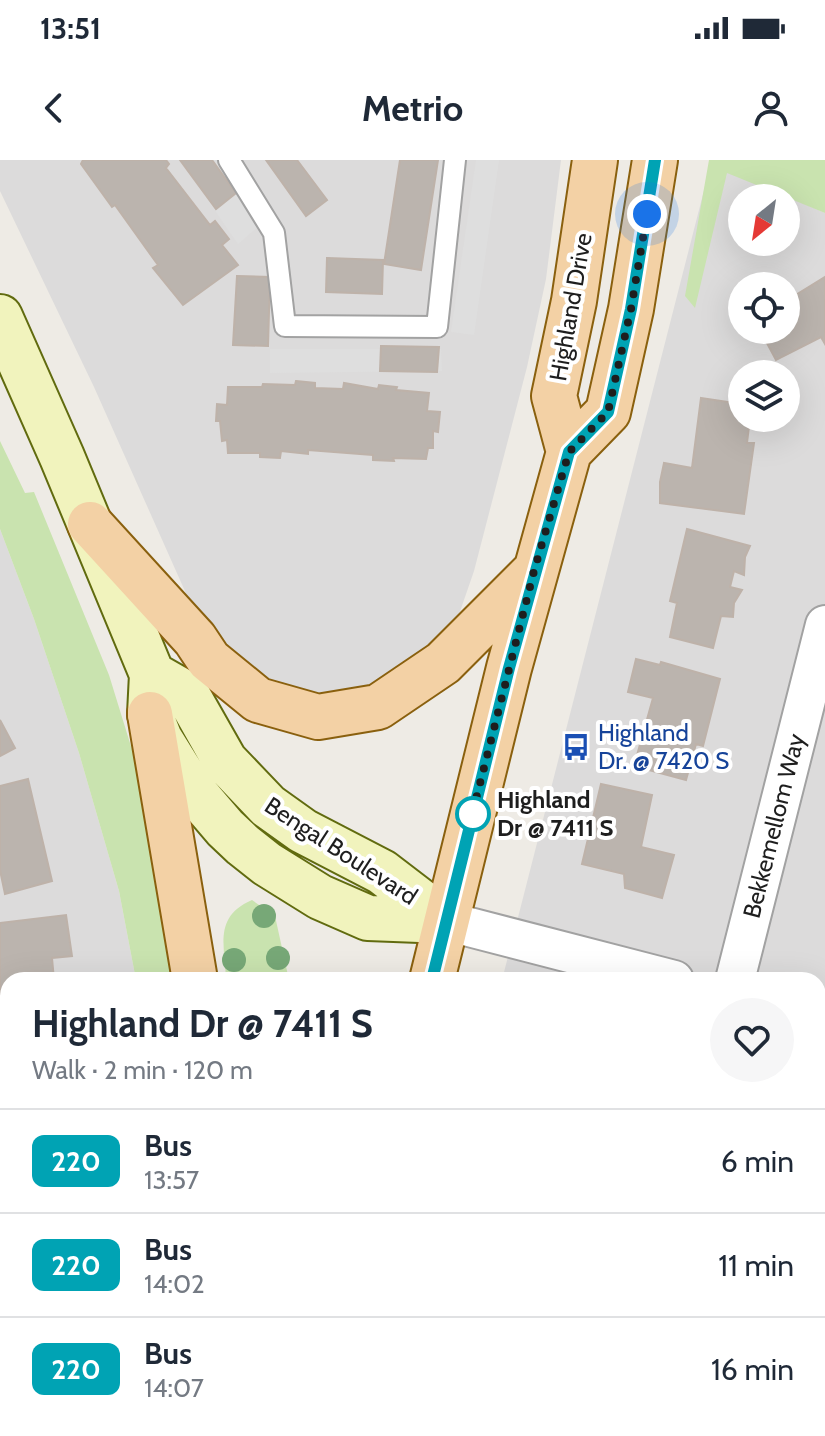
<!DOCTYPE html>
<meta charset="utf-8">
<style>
:root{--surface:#fff;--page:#f6f6f7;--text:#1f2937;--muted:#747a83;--line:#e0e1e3}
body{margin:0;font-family:Cabin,sans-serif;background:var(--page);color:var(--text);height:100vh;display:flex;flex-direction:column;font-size:30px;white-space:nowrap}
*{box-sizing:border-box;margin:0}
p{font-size:26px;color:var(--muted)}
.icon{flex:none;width:44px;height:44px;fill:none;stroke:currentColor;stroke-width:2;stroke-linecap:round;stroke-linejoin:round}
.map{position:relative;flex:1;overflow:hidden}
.details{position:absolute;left:0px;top:812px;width:826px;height:464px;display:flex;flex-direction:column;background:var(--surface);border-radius:24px 24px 0 0;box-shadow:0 8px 32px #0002}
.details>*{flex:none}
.badge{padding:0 16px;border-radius:12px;font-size:28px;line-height:52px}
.needle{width:52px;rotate:210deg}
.buttons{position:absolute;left:728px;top:24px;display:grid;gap:16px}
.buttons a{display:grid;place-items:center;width:72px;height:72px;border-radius:50%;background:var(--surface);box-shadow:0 8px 32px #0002;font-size:40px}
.you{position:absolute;width:40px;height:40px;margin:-20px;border:6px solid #fff;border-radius:50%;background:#1a73e8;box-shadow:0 0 0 12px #1a73e833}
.map>.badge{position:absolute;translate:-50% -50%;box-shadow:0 0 0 4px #fff}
.round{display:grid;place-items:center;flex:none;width:84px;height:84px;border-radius:42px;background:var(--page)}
.head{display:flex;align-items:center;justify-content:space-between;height:136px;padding:0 32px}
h1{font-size:38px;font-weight:700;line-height:60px}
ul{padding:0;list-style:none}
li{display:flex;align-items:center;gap:24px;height:104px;padding:0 32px;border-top:2px solid var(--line)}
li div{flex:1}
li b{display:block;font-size:30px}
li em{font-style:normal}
li .badge{min-width:88px;font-weight:700;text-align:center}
.status{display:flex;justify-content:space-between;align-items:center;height:56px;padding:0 40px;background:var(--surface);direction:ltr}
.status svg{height:22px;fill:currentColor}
header{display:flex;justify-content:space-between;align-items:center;height:104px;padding:0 32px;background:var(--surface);font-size:36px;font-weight:700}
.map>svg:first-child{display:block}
.residential{fill:#dcdbdb;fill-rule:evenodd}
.grass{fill:#c9e3af}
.parking{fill:#dedede}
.building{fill:#bbb4ae;stroke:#beb2a9;stroke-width:2}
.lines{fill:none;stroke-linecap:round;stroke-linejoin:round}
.lane-casing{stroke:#a2a2a2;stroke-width:24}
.street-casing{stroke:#a2a2a2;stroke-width:42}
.secondary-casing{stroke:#616b0f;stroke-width:48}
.primary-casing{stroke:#8a600e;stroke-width:48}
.lane{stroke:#fff;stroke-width:20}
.street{stroke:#fff;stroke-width:38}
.secondary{stroke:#f1f3bd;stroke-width:44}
.primary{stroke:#f3d1a5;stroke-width:44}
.tree{fill:#77a877}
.line-casing{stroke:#fff;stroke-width:18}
.line{stroke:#00a3b4;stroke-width:12}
.walk{stroke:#1e1e1e;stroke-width:8;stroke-dasharray:0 14.4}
.stop-dot{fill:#fff;stroke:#00a3b4;stroke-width:4}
.labels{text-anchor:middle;stroke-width:8;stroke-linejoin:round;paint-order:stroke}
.street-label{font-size:24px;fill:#1e1e1e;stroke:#fff}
.transit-label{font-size:24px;fill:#164399;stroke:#fff;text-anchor:start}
.stop-label{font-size:24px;font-weight:bold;fill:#1e1e1e;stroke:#fff;text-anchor:start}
</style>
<div class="status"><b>13:51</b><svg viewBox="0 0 49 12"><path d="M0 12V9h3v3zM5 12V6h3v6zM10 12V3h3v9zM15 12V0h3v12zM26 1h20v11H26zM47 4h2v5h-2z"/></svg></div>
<header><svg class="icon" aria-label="back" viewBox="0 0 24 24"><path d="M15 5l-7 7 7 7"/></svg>Metrio<svg class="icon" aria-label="person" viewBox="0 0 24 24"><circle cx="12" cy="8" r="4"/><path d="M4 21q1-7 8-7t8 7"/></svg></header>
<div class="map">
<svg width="825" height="1276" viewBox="0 0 825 1276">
<rect width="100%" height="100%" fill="#eeebe5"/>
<path class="residential" d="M0 0H561L546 119 527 207 474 411 456 463 400 522 292 540 209 485 94 227 0 31Z
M711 3 825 53V1276H385L387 1268H818V820H502ZM742 38H786V82H742ZM742 126H786V170H742ZM742 214H786V258H742Z
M0 369 34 459 79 593 119 731 136 820H8V1108L0 1104Z
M0 1158 8 1161V1268H157L155 1276H0Z"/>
<path class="grass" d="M709 0H825V53L727 13 695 148 685 136Z
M0 281 25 333 34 332 109 515 142 622 183 820H136L119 731 79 593 34 459 0 369Z
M252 740 275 756 289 820H226C225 786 213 757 252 740Z
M157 1268H190L189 1276H155Z"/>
<path class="parking" d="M180 0H216L259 66 238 84Z
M476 0H499L474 175 451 172Z
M270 189H441L442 211 270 213Z
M825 1072V1125L818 1113V1076Z
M606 1268H651L656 1276H592Z"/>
<path class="building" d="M83 0H166L169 4 166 8 210 65 215 61 229 79 222 85 238 105 183 145 153 108 158 105 115 45 112 47 81 4Z
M180 0H212L236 33 216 49Z
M266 0H297L327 40 306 56Z
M400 0H438L421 110 384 104Z
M327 98 383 100 382 134 326 132Z
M237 116 270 117 268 186 233 185Z
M825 117V184L821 177 776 200 760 170H786V141Z
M381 186 439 187 437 212 380 211Z
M296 221 315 223V228L343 229 344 223 378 229 379 225 397 227 396 230 429 233 427 251 440 252 438 272 433 271V288H428L426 299 393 298 394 301 373 300V295L308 290V294L281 291 280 298 260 297V293H228L227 280 222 281 220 261H216L217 244 227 245 228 227H262L263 224 295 225Z
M701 238 742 244V258H750L747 283H754L744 354 660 343V322L664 303 692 308Z
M687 369 750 386 745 397 744 415 734 411 730 427 742 430 734 443 733 457 721 456 713 488 670 477 677 443 670 441Z
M636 499 660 505 661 502 720 519 703 586 696 584 686 620 634 606 653 538 628 532Z
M0 560 15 588 0 596Z
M28 619 52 721 5 734 0 710V626Z
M601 624 652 635 641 687 674 695 662 738 625 728 624 714 582 704Z
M66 755 72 796 52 798 54 820H8V853L6 834H1L0 825V763Z
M0 888 8 891V912L0 934Z
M820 971 825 975V1032L818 1026V974Z
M818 1186 825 1198V1229L818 1233Z
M20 1268H44L58 1276H15Z
M469 1268H517L516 1276H467Z
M667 1268H737L739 1270 733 1276H676Z"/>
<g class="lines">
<g class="lane-casing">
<path id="lane" d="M229 0 274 73 285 166 437 167 455 0
M596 1268 600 1276"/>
</g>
<g class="street-casing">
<path id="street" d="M446 761 674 820
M735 820 825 465
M818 864 825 868
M0 1134 8 1138"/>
</g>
<g class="secondary-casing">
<path id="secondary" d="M0 157 62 297 152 514 150 554 160 579 190 627 225 668 243 685 267 704 320 737 368 758 446 761
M152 514 187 534 225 601 268 646 303 671 382 712 446 761"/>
</g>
<g class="primary-casing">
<path id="primary" d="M569 292 554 236 574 141 595 0
M90 364 195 479 209 500 258 540 318 557 378 547 443 503 533 413
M150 554 195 820
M432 820 509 508 569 292 608 252 631 149 655 0
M211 1276 212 1268
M312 1276 314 1268"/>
</g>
<use href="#lane" class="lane"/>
<use href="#street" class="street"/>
<use href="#secondary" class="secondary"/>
<use href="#primary" class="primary"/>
</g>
<g class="tree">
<circle cx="264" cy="756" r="12"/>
<circle cx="278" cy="798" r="12"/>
<circle cx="234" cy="800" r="12"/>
</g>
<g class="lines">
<g class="line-casing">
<path id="line" d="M432 820 509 508 569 292 608 252 631 149 655 0"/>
</g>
<use href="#line" class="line"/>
<path class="walk" d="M473 654 471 659 534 411 569 292 608 252 631 149 647 54"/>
</g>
<defs>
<g id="bus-bare" transform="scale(2.16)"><path d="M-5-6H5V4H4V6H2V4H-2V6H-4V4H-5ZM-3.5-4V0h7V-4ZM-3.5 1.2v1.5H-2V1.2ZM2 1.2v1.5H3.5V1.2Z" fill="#1a4fb4" stroke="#fff" stroke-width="2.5" paint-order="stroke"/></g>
</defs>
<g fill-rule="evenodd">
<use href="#bus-bare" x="576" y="587"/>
</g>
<circle class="stop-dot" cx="473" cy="654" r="16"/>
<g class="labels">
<g class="street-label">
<text transform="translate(571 147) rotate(-80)" y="8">Highland Drive</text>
<text transform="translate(774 666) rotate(-76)" y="8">Bekkemellom Way</text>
<text transform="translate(341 691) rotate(33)" y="8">Bengal Boulevard</text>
</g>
<g class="transit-label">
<text x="598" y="581">Highland<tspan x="598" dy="28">Dr. @ 7420 S</tspan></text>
</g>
<g class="stop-label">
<text x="497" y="648">Highland<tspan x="497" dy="28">Dr @ 7411 S</tspan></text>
</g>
</g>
</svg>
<div class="buttons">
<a><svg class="needle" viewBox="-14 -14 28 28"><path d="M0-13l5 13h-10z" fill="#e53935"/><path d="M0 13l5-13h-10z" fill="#747a83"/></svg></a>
<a><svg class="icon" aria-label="locate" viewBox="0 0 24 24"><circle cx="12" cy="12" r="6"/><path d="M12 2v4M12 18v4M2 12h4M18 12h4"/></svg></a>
<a><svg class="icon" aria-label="layers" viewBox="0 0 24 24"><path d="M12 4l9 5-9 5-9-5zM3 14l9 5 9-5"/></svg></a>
</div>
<div class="you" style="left:647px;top:54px"></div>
<section class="details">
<div class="head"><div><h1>Highland Dr @ 7411 S</h1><p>Walk · 2 min · 120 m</p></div><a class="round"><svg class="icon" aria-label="heart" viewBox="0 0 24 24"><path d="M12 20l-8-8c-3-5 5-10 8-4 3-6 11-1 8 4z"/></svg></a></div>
<ul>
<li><span class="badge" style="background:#00a3b4;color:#fff">220</span><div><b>Bus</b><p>13:57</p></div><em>6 min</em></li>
<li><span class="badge" style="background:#00a3b4;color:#fff">220</span><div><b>Bus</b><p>14:02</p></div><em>11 min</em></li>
<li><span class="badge" style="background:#00a3b4;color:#fff">220</span><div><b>Bus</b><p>14:07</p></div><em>16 min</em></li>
</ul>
</section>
</div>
